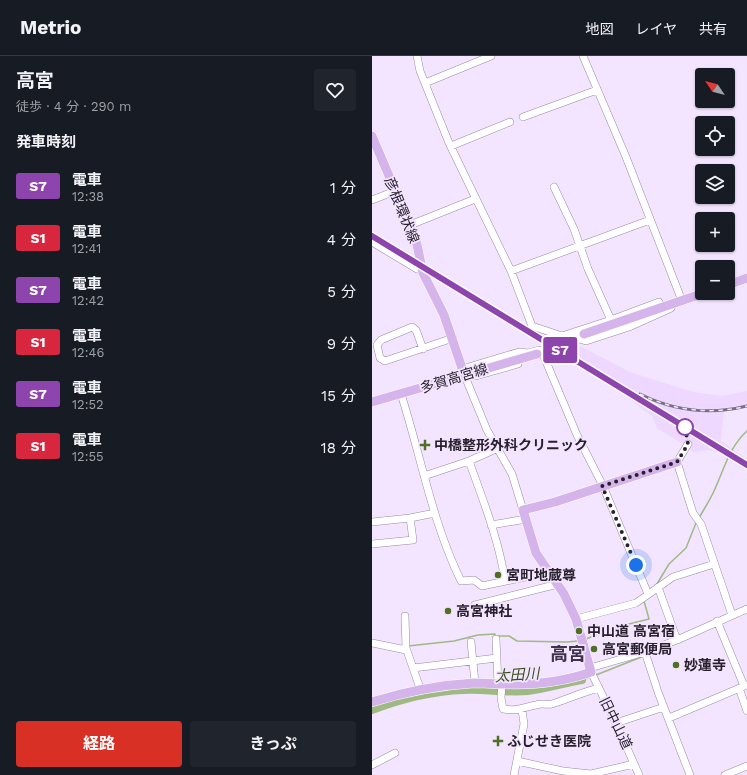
<!DOCTYPE html>
<html lang="ja">
<meta charset="utf-8">
<style>
:root{--surface:#171b24;--page:#20242c;--text:#f1f3f6;--muted:#9ea1a6;--line:#363941;--accent:#d93025}
body{margin:0;font-family:"Work Sans","Noto Sans JP",sans-serif;background:var(--page);color:var(--text);height:100vh;display:flex;flex-direction:column;font-size:15px;white-space:nowrap}
*{box-sizing:border-box;margin:0}
p{font-size:13px;color:var(--muted)}
.icon{flex:none;width:22px;height:22px;fill:none;stroke:currentColor;stroke-width:2;stroke-linecap:round;stroke-linejoin:round}
.map{position:relative;flex:1;overflow:hidden}
.drawer{display:flex;flex-direction:column;background:var(--surface);width:372px}
.drawer>*{flex:none}
.badge{padding:0 8px;border-radius:3px;font-size:14px;line-height:26px}
.needle{width:26px;rotate:305deg}
.buttons{position:absolute;left:323px;top:12px;display:grid;gap:8px}
.buttons a{display:grid;place-items:center;width:40px;height:40px;border-radius:4px;background:var(--surface);box-shadow:0 1px 3px #0004;font-size:20px}
.you{position:absolute;width:20px;height:20px;margin:-10px;border:3px solid #fff;border-radius:50%;background:#1a73e8;box-shadow:0 0 0 6px #1a73e833}
.map>.badge{position:absolute;translate:-50% -50%;box-shadow:0 0 0 2px #fff}
h2{padding:0 16px;font-size:15px;line-height:36px}
.round{display:grid;place-items:center;flex:none;width:42px;height:42px;border-radius:4px;background:var(--page)}
.summary{display:flex;align-items:center;justify-content:space-between;height:68px;padding:0 16px}
h1{font-size:19px;font-weight:700;line-height:30px}
.action{display:flex;gap:8px;margin-top:auto;padding:8px 16px}
.action a{flex:1;height:46px;border-radius:4px;background:var(--accent);color:#fff;font-size:16px;font-weight:700;line-height:46px;text-align:center}
.action a+a{background:var(--page);color:var(--text)}
ul{padding:0;list-style:none}
li{display:flex;align-items:center;gap:12px;height:52px;padding:0 16px}
li div{flex:1}
li b{display:block;font-size:15px}
li em{font-style:normal}
li .badge{min-width:44px;font-weight:700;text-align:center}
header{display:flex;align-items:center;gap:24px;box-sizing:border-box;height:56px;padding:0 20px;background:var(--surface);border-bottom:1px solid var(--line)}
header strong{font-size:19px}
nav{display:flex;gap:22px;margin-inline-start:auto;font-size:14px}
main{display:flex;flex:1;min-height:0}
.map>svg:first-child{display:block}
.built{fill:#eed8ff}
.lines{fill:none;stroke-linecap:round;stroke-linejoin:round}
.stream{stroke:#9fb983;stroke-width:1.5}
.river{stroke:#9fb983;stroke-width:8}
.major-tunnel{stroke:#cabed5;stroke-width:9;stroke-dasharray:9 4.5;stroke-linecap:butt}
.minor-casing{stroke:#9a89a7;stroke-width:8}
.major-casing{stroke:#fff;stroke-width:10}
.minor{stroke:#fff;stroke-width:7}
.major{stroke:#d5b4ec;stroke-width:9}
.rail-casing{stroke:#7a7081;stroke-width:3}
.rail{stroke:#f3e5ff;stroke-width:1.5;stroke-dasharray:4.5;stroke-linecap:butt}
.line-casing{stroke:#fff;stroke-width:9}
.line{stroke:#8e44ad;stroke-width:6}
.walk{stroke:#28212d;stroke-width:4;stroke-dasharray:0 7.2}
.stop-dot{fill:#fff;stroke:#8e44ad;stroke-width:2}
.poi-dot{fill:#4f6f25;stroke:#f3e5ff;stroke-width:1.5}
.labels{text-anchor:middle;stroke-width:3.5;stroke-linejoin:round;paint-order:stroke}
.street-label{font-size:14px;fill:#28212d;stroke:#f3e5ff}
.poi-label{font-size:14px;font-weight:bold;fill:#28212d;stroke:#f3e5ff;text-anchor:start}
.water-label{font-size:15px;font-style:italic;fill:#385017;stroke:#f3e5ff}
.district-label{font-size:18px;font-weight:bold;fill:#40324b;stroke:#f3e5ff}
</style>
<header>
<strong>Metrio</strong>
<nav><a>地図</a><a>レイヤ</a><a>共有</a></nav>
</header>
<main>
<section class="drawer">
<div class="summary"><div><h1>高宮</h1><p>徒歩 · 4 分 · 290 m</p></div><a class="round"><svg class="icon" aria-label="heart" viewBox="0 0 24 24"><path d="M12 20l-8-8c-3-5 5-10 8-4 3-6 11-1 8 4z"/></svg></a></div>
<h2>発車時刻</h2>
<ul>
<li><span class="badge" style="background:#8e44ad;color:#fff">S7</span><div><b>電車</b><p>12:38</p></div><em>1 分</em></li>
<li><span class="badge" style="background:#d7263d;color:#fff">S1</span><div><b>電車</b><p>12:41</p></div><em>4 分</em></li>
<li><span class="badge" style="background:#8e44ad;color:#fff">S7</span><div><b>電車</b><p>12:42</p></div><em>5 分</em></li>
<li><span class="badge" style="background:#d7263d;color:#fff">S1</span><div><b>電車</b><p>12:46</p></div><em>9 分</em></li>
<li><span class="badge" style="background:#8e44ad;color:#fff">S7</span><div><b>電車</b><p>12:52</p></div><em>15 分</em></li>
<li><span class="badge" style="background:#d7263d;color:#fff">S1</span><div><b>電車</b><p>12:55</p></div><em>18 分</em></li>
</ul>
<div class="action"><a>経路</a><a>きっぷ</a></div>
</section>
<div class="map">
<svg width="375" height="719" viewBox="0 0 375 719">
<rect width="100%" height="100%" fill="#f3e5ff"/>
<path class="built" d="M145 265 167 276 212 292 258 316 321 336 350 340 375 335V351L352 356 349 385 375 403V411L351 398 336 394 322 396 314 392 311 388 286 373 280 360 220 315 142 269Z"/>
<g class="lines">
<path class="stream" d="M327 462C332 453 338 444 342 435 352 414 357 391 375 375
M285 528 297 508 314 492 324 467
M214 583 241 572 277 563 272 545
M36 590 82 585 106 579 123 578V580H137L145 585 195 586 206 585
M224 619 272 600
M210 624 218 621"/>
<path class="river" d="M0 654C29 643 61 635 92 634 113 633 135 637 156 635 174 633 192 627 210 624"/>
<path class="major-tunnel" d="M165 298 212 278"/>
<g class="minor-casing">
<path id="minor" d="M45 0 48 15 77 87 139 215
M211 0 254 101 310 245
M53 27 119 0
M151 61 225 34
M79 90 138 66
M182 131 202 173 216 213 239 264 190 280 160 270 139 215 278 164
M0 144 23 135
M38 169 103 143
M0 186 45 213 51 214
M239 264 287 246 290 252
M202 276 207 283 214 285 257 271 299 252
M51 293 44 274 40 271 9 284 5 289 8 302 13 305 81 282
M90 313 147 296 156 297 167 294 170 296 205 379 231 430 276 538
M92 318 115 374 140 418 151 454
M104 320 146 308
M29 338C49 400 60 466 89 525L102 524 110 530 163 519 176 514
M316 388 305 406 321 457 329 468 360 559
M97 405C111 444 127 484 133 525
M52 420 97 405 126 392
M38 462 63 457
M0 466 38 462 41 484 0 488
M119 469 154 463
M286 531 305 584
M103 549 186 528
M33 560 34 592 49 635
M204 563 264 547 301 521 342 508
M345 565 372 630
M124 583 126 628
M99 586 103 627
M0 587 34 594
M273 596 286 636 318 719
M41 612 125 602
M218 612 273 596 305 584 375 553
M219 616 244 667 267 719
M130 628 129 642 131 653C147 655 149 652 164 649 169 647 175 649 180 648 195 643 211 636 227 632
M367 632 375 655
M297 662 375 629
M244 667 292 651
M145 705 191 715 219 718 262 708
M0 709 23 697
M142 719 152 668 150 654
M353 719 375 710"/>
</g>
<g class="major-casing">
<path id="major" d="M0 80 38 169 44 184 51 217 72 259 92 318
M356 229 375 222
M212 278 332 237
M0 346 165 298
M0 646C32 636 68 629 102 627 112 627 122 628 132 628 162 629 191 626 219 616L204 563 192 538 164 497 151 454 183 446 305 406"/>
</g>
<use href="#minor" class="minor"/>
<use href="#major" class="major"/>
<g class="rail-casing">
<path id="rail" d="M0 180 234 321 249 332 375 409
M268 338C302 355 339 359 375 350"/>
</g>
<use href="#rail" class="rail"/>
</g>
<g class="lines">
<g class="line-casing">
<path id="line" d="M0 180 375 409"/>
</g>
<use href="#line" class="line"/>
<path class="walk" d="M264 509 230 430 305 406 316 388 313 371"/>
</g>
<circle class="stop-dot" cx="313" cy="371" r="8"/>
<g class="poi-dot">
<path d="M51 383h4v4h4v4h-4v4h-4v-4h-4v-4h4z"/>
<circle cx="126" cy="519" r="4"/>
<circle cx="76" cy="555" r="4"/>
<circle cx="207" cy="575" r="4"/>
<circle cx="222" cy="593" r="4"/>
<circle cx="304" cy="609" r="4"/>
<path d="M124 679h4v4h4v4h-4v4h-4v-4h-4v-4h4z"/>
</g>
<g class="labels">
<g class="street-label">
<text transform="translate(30 154) rotate(68)" y="5">彦根環状線</text>
<text transform="translate(82 322) rotate(-17)" y="5">多賀高宮線</text>
<text transform="translate(244 667) rotate(64)" y="5">旧中山道</text>
</g>
<g class="poi-label">
<text x="62" y="394">中橋整形外科クリニック</text>
<text x="134" y="524">宮町地蔵尊</text>
<text x="84" y="560">高宮神社</text>
<text x="215" y="580">中山道 高宮宿</text>
<text x="230" y="598">高宮郵便局</text>
<text x="312" y="614">妙蓮寺</text>
<text x="135" y="690">ふじせき医院</text>
</g>
<g class="water-label">
<text transform="translate(145 619) rotate(-4)" y="5">太田川</text>
</g>
<g class="district-label">
<text x="196" y="604">高宮</text>
</g>
</g>
</svg>
<div class="buttons">
<a><svg class="needle" viewBox="-14 -14 28 28"><path d="M0-13l5 13h-10z" fill="#e53935"/><path d="M0 13l5-13h-10z" fill="#9ea1a6"/></svg></a>
<a><svg class="icon" aria-label="locate" viewBox="0 0 24 24"><circle cx="12" cy="12" r="6"/><path d="M12 2v4M12 18v4M2 12h4M18 12h4"/></svg></a>
<a><svg class="icon" aria-label="layers" viewBox="0 0 24 24"><path d="M12 4l9 5-9 5-9-5zM3 14l9 5 9-5"/></svg></a>
<a>+</a>
<a>−</a>
</div>
<div class="you" style="left:264px;top:509px"></div>
<b class="badge" style="left:188px;top:294px;background:#8e44ad;color:#fff">S7</b>
</div>
</main>
